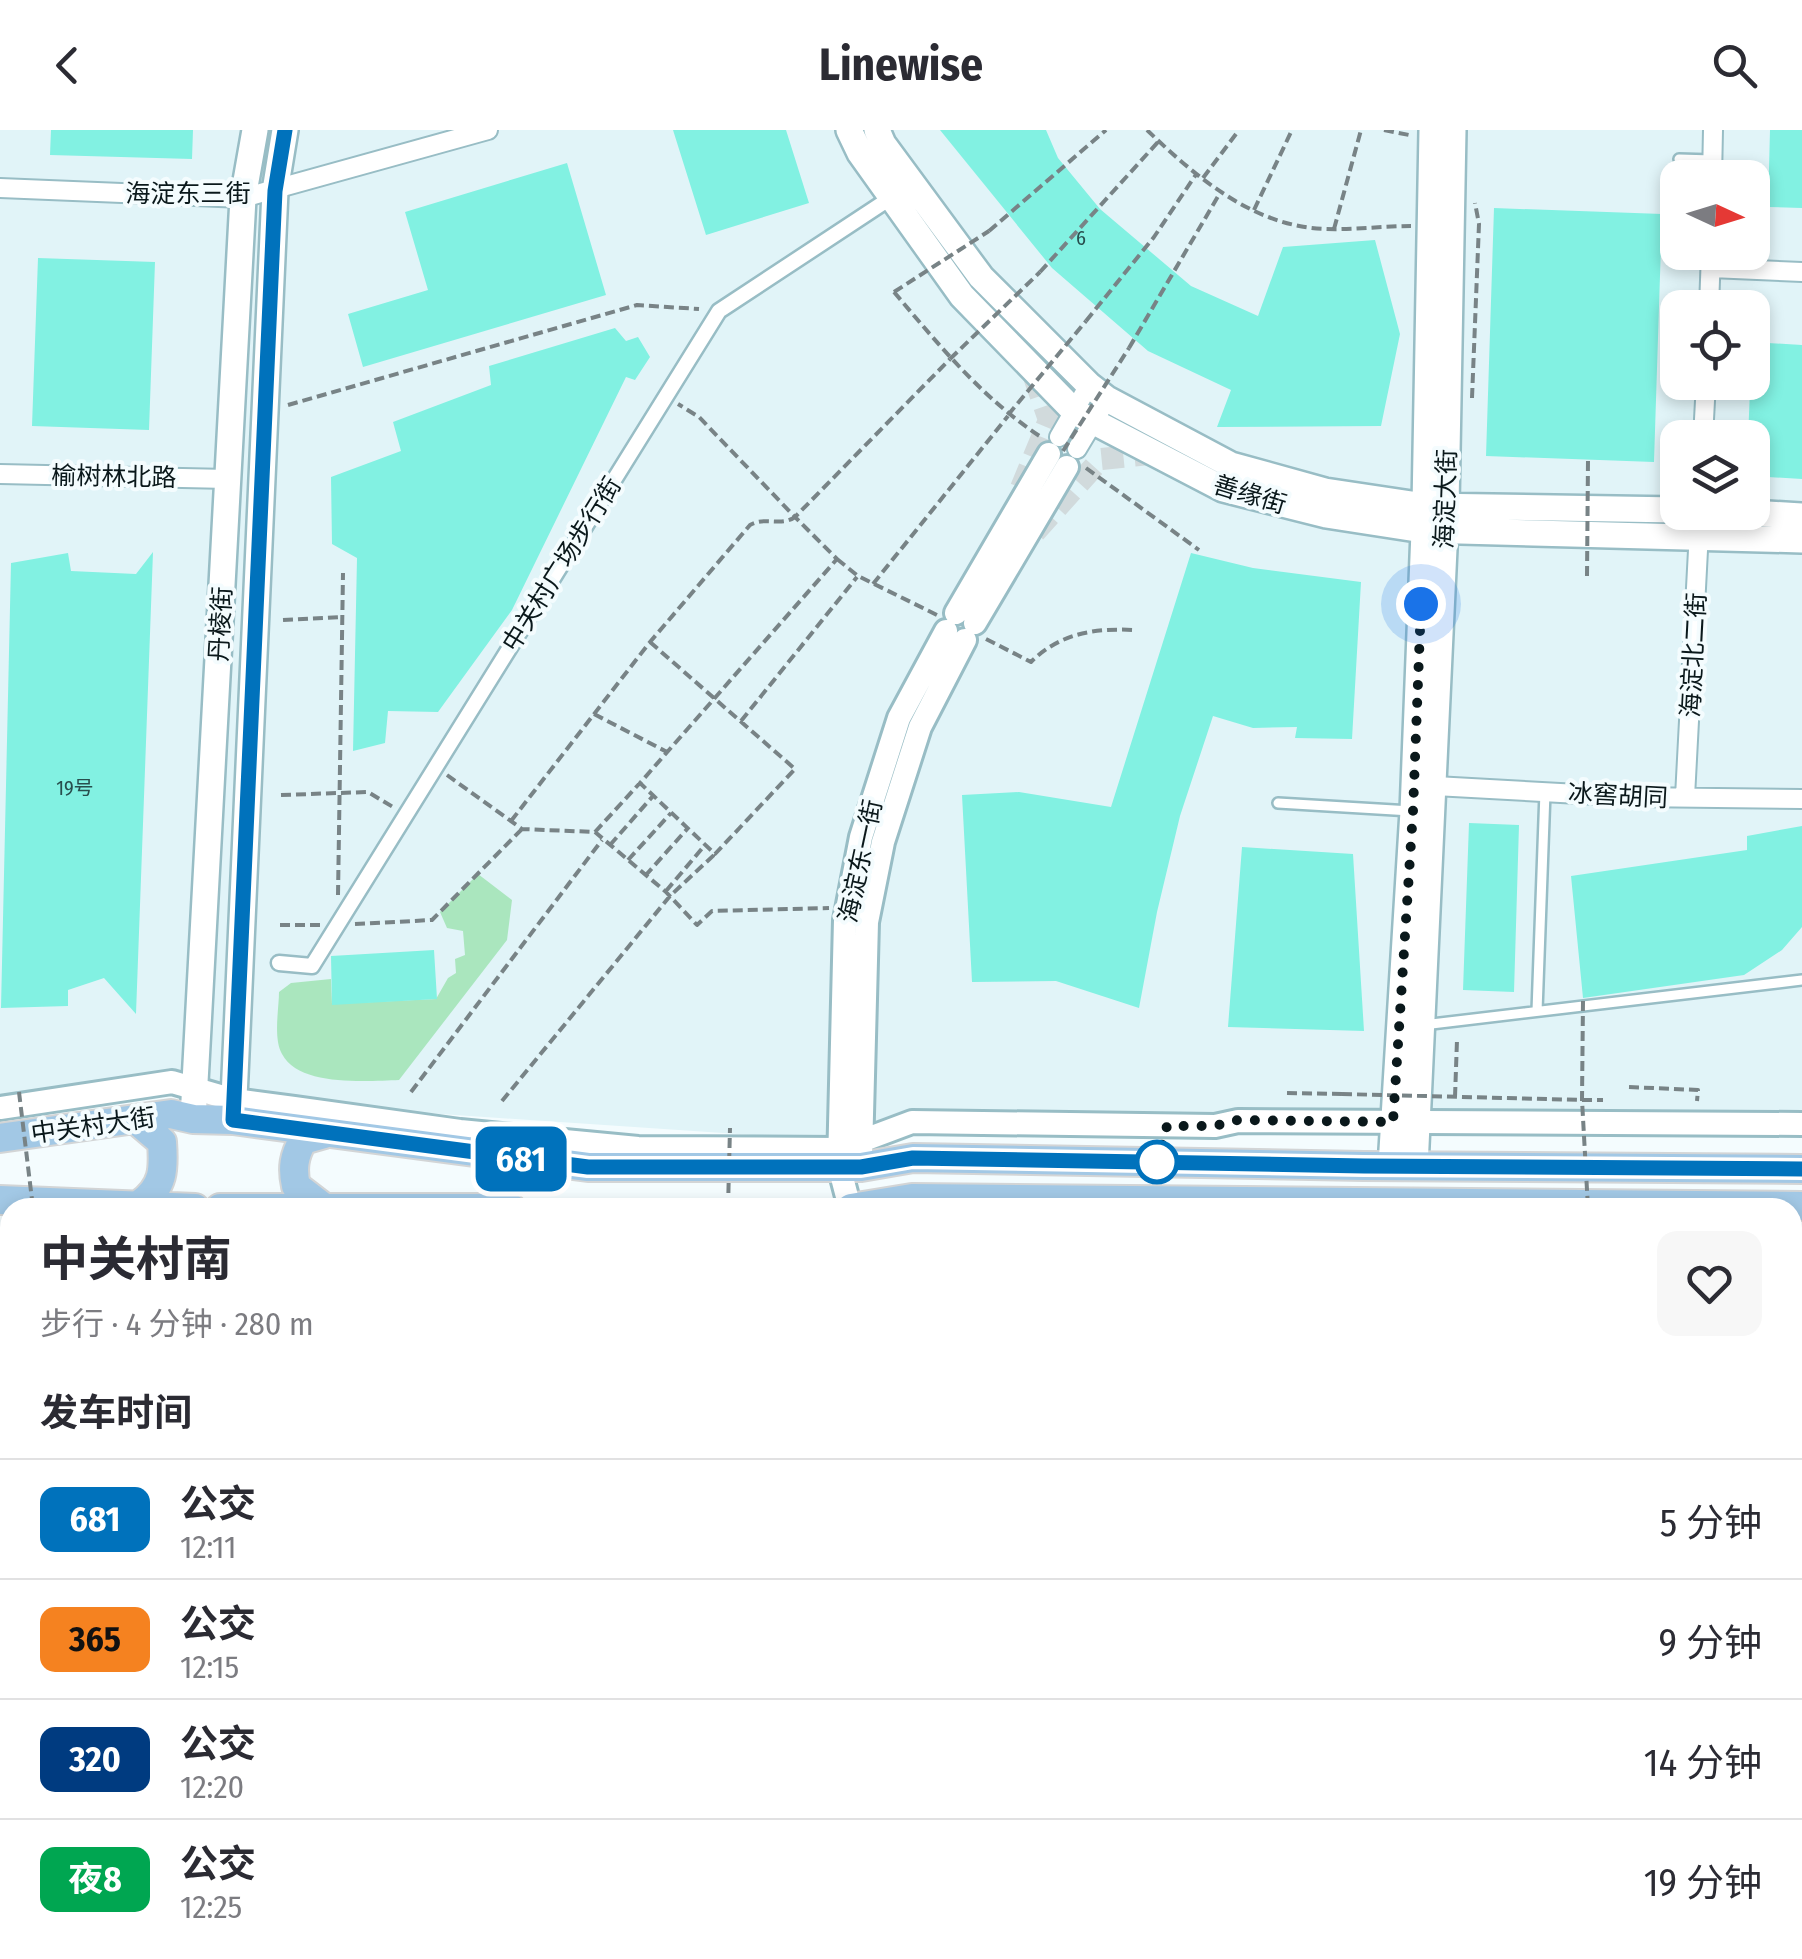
<!DOCTYPE html>
<html lang="zh">
<meta charset="utf-8">
<style>
:root{--surface:#fff;--page:#f7f7f7;--text:#2b2b33;--muted:#7c7c81;--line:#e1e1e2}
body{margin:0;font-family:"Fira Sans Condensed","Noto Sans SC",sans-serif;background:var(--page);color:var(--text);height:100vh;display:flex;flex-direction:column;font-size:38px;white-space:nowrap}
*{box-sizing:border-box;margin:0}
p{font-size:32px;color:var(--muted)}
.icon{flex:none;width:55px;height:55px;fill:none;stroke:currentColor;stroke-width:2;stroke-linecap:round;stroke-linejoin:round}
.map{position:relative;flex:1;overflow:hidden}
.panel{position:absolute;left:0px;top:1068px;width:1802px;height:762px;display:flex;flex-direction:column;background:var(--surface);border-radius:30px 30px 0 0;box-shadow:0 5px 15px #0003}
.panel>*{flex:none}
.badge{padding:0 20px;border-radius:15px;font-size:35px;line-height:65px}
.needle{width:65px;rotate:94deg}
.controls{position:absolute;left:1660px;top:30px;display:grid;gap:20px}
.controls a{display:grid;place-items:center;width:110px;height:110px;border-radius:20px;background:var(--surface);box-shadow:0 5px 15px #0003;font-size:50px}
.you{position:absolute;width:50px;height:50px;margin:-25px;border:8px solid #fff;border-radius:50%;background:#1a73e8;box-shadow:0 0 0 15px #1a73e833}
.map>.badge{position:absolute;translate:-50% -50%;box-shadow:0 0 0 5px #fff}
h2{padding:0 40px;font-size:38px;line-height:90px}
.round{display:grid;place-items:center;flex:none;width:105px;height:105px;border-radius:20px;background:var(--page)}
.summary{display:flex;align-items:center;justify-content:space-between;height:170px;padding:0 40px}
h1{font-size:48px;font-weight:700;line-height:75px}
ul{padding:0;list-style:none}
li{display:flex;align-items:center;gap:30px;height:120px;padding:0 40px;border-top:2px solid var(--line)}
li div{flex:1}
li b{display:block;font-size:38px}
li em{font-style:normal}
li .badge{min-width:110px;font-weight:700;text-align:center}
header{display:flex;justify-content:space-between;align-items:center;height:130px;padding:0 40px;background:var(--surface);font-size:45px;font-weight:700}
.map>svg:first-child{display:block}
.built{fill:#e1f4f8;fill-rule:evenodd}
.green{fill:#aae6be}
.building{fill:#82f1e2}
.lines{fill:none;stroke-linecap:round;stroke-linejoin:round}
.tertiary-tunnel{stroke:#d1dadc;stroke-width:22;stroke-dasharray:22 11;stroke-linecap:butt}
.service-casing{stroke:#98bdc5;stroke-width:14}
.pedestrian-casing{stroke:#98bdc5;stroke-width:19}
.minor-casing{stroke:#98bdc5;stroke-width:22}
.tertiary-casing{stroke:#98bdc5;stroke-width:28}
.secondary-casing{stroke:#98bdc5;stroke-width:30}
.primary-casing{stroke:#d3d5d6;stroke-width:32}
.path{stroke:#788386;stroke-width:4;stroke-dasharray:10 5;stroke-linecap:butt}
.service{stroke:#fff;stroke-width:9}
.pedestrian{stroke:#fff;stroke-width:14}
.minor{stroke:#fff;stroke-width:18}
.tertiary{stroke:#fff;stroke-width:22}
.secondary{stroke:#fff;stroke-width:25}
.primary{stroke:#a2c8e5;stroke-width:28}
.path-bridge{stroke:#788386;stroke-width:4;stroke-dasharray:10 5;stroke-linecap:butt}
.line-casing{stroke:#fff;stroke-width:22}
.line{stroke:#0072bc;stroke-width:15}
.walk{stroke:#0a181b;stroke-width:10;stroke-dasharray:0 18}
.stop-dot{fill:#fff;stroke:#0072bc;stroke-width:5}
.labels{text-anchor:middle;stroke-width:8;stroke-linejoin:round;paint-order:stroke}
.number-label{font-size:20px;fill:#284e4d}
.street-label{font-size:25px;fill:#0a181b;stroke:#f4fcfe}
</style>
<header><svg class="icon" aria-label="back" viewBox="0 0 24 24"><path d="M15 5l-7 7 7 7"/></svg>Linewise<svg class="icon" aria-label="search" viewBox="0 0 24 24"><circle cx="10" cy="10" r="6"/><path d="M15 15l6 6"/></svg></header>
<div class="map">
<svg width="1802" height="1829" viewBox="0 0 1802 1829">
<rect width="100%" height="100%" fill="#f4fcfe"/>
<path class="built" d="M0 0H1802V994L913 992 840 1011 234 970 171 952 0 978ZM1678 48H1752V122H1678ZM1678 178H1752V252H1678ZM1678 308H1752V382H1678Z
M1793 1141H1802V1488L1792 1489Z
M0 1499H10V1820H261L270 1829H0Z
M306 1820H632L817 1829H306Z"/>
<path class="green" d="M478 744 512 770 507 810 399 950C367 951 299 957 282 924 273 908 279 879 279 862L291 853 331 849 332 874 436 869 448 848 456 843 455 829 465 825 463 801 447 798 440 782Z"/>
<path class="building" d="M51 0H193L192 29 50 25Z
M673 0H786L809 73 706 105Z
M940 0H1046L1058 28 1100 79 1191 156 1258 186 1283 117 1375 110 1400 204 1381 296 1217 297 1231 260 1148 221 1052 138Z
M1770 0H1802V78L1768 77Z
M567 33 606 165 363 237 348 184 428 160 405 82Z
M1494 78 1662 84 1654 332 1486 326Z
M38 128 155 132 149 300 32 296Z
M615 198 626 211 638 207 650 227 635 250 626 247 512 480 438 582 388 581 385 613 353 621 357 428 332 414 331 347 401 321 393 292 491 255 489 236Z
M1752 212 1802 215V349L1752 346V308H1748Z
M153 422 136 884 104 848 68 860V876L1 878 11 433 68 423 71 441 136 444Z
M1191 423 1253 438 1361 452 1352 609 1295 608 1297 597 1253 598 1213 586 1180 686 1157 782 1139 878 1056 851 972 852 962 665 1019 662 1111 677Z
M1469 693 1519 695 1514 862 1463 860Z
M1802 696V797L1782 820 1744 845 1583 868 1571 746 1747 720V706Z
M1242 717 1353 724 1364 901 1228 897Z
M434 820 437 869 332 875 331 826Z"/>
<g class="lines">
<path class="tertiary-tunnel" d="M996 178 1066 254 1100 273
M1021 358 1049 290 1031 238
M1629 392 1762 395
M1035 402 1101 329 1160 323"/>
<g class="service-casing">
<path id="service" d="M1679 29 1712 30
M1278 673 1411 681
M1537 881 1545 662
M1423 895 1802 850
M0 1801 10 1802
M210 1820 246 1829"/>
</g>
<g class="pedestrian-casing">
<path id="pedestrian" d="M279 833 312 836 719 181 892 67"/>
</g>
<g class="minor-casing">
<path id="minor" d="M1712 48 1713 0
M0 58 243 68 488 0
M1711 138 1802 142
M1709 178 1711 122
M1059 307 1089 255
M1703 308 1706 252
M1077 319 1107 269
M0 344 228 349
M1427 665 1435 656 1633 667 1802 669
M1685 667 1700 382
M0 1271 10 1270
M781 1820 838 1824"/>
</g>
<g class="tertiary-casing">
<path id="tertiary" d="M956 483 1049 324
M975 493 1067 337
M0 978 172 952 234 970 294 978 460 1001 638 1018 840 1019 912 992 1215 996 1238 991 1802 994
M861 1023 867 792 883 712 920 597 965 510
M850 1078 839 1036 845 790 861 707 899 588 946 501
M1792 1119H1802
M838 1829V1820"/>
</g>
<g class="secondary-casing">
<path id="secondary" d="M849 0 860 23 962 166 1075 282 1223 359 1326 385 1423 400 1802 410
M877 0 883 14 981 147 1089 255 1107 269 1231 335 1325 361 1425 376 1678 380
M1736 382 1802 386
M193 989 243 68 255 0
M233 990 275 61 285 0
M1391 1036 1413 681 1425 376 1432 0
M1415 1037 1446 376 1453 0"/>
</g>
<g class="primary-casing">
<path id="primary" d="M135 989 162 1012C164 1039 164 1057 140 1074
M0 1008 171 984 193 989 233 990 588 1037H861L913 1028 1364 1036 1802 1039
M0 1070 195 1078
M322 1076 296 1056C292 1038 294 1026 303 1010L324 1004
M220 1078H511
M851 1078 912 1068 1802 1076"/>
</g>
<path class="path" d="M1147 0C1196 47 1254 97 1326 99 1354 100 1383 96 1411 96
M1384 0 1409 5
M1203 48 1239 0
M1254 80 1292 0
M1334 99 1361 0
M989 101 1106 0
M1040 142 1158 12
M894 162C939 215 982 268 1041 307
M1086 191 1154 107 1197 43
M1129 218 1220 63
M1472 268 1479 94 1475 73
M288 275 637 175 699 179
M1086 338 1199 420
M837 429 858 446 937 485
M873 454 1008 286
M283 490 342 487
M986 509 1031 532C1060 503 1095 498 1134 500
M650 512 795 639 715 724 640 653 837 429 795 387 950 229
M594 584 667 622
M741 591 857 447
M447 645 522 699 595 702 666 762 697 795 712 781 829 778
M281 665 368 662 393 677
M511 691 650 512 750 395C766 386 781 397 795 387L699 287 678 274
M595 702 639 654
M610 715 653 666
M628 730 671 683
M645 746 688 698
M666 761 705 715
M338 765 343 443
M355 794 432 790 522 699
M280 795H321
M1629 957 1698 960 1697 971
M411 962 602 710
M1287 963 1342 964
M1455 967 1457 910
M1582 970H1603
M502 971 670 766 715 724
M0 1109 10 1110
M0 1136 10 1133"/>
<use href="#service" class="service"/>
<use href="#pedestrian" class="pedestrian"/>
<use href="#minor" class="minor"/>
<use href="#tertiary" class="tertiary"/>
<use href="#secondary" class="secondary"/>
<use href="#primary" class="primary"/>
<path class="path-bridge" d="M894 162 989 101
M950 229 1040 142
M1008 285 1086 191
M1063 321 1129 218
M1587 446 1588 330
M1583 871 1582 970 1588 1078
M19 962 33 1078
M1342 964 1582 970
M728 1078 730 998"/>
</g>
<g class="lines">
<g class="line-casing">
<path id="line" d="M285 0 275 61 233 990 588 1037H861L913 1028 1364 1036 1802 1039"/>
</g>
<use href="#line" class="line"/>
<path class="walk" d="M1157 1032 1167 996H1215L1238 990 1393 992 1413 681 1421 474"/>
</g>
<circle class="stop-dot" cx="1157" cy="1032" r="20"/>
<g class="labels">
<g class="number-label">
<text x="1081" y="115">6</text>
<text x="75" y="665">19号</text>
</g>
<g class="street-label">
<text x="188" y="72">海淀东三街</text>
<text transform="translate(114 346) rotate(1)" y="9">榆树林北路</text>
<text transform="translate(1250 364) rotate(17)" y="9">善缘街</text>
<text transform="translate(1445 369) rotate(-88)" y="9">海淀大街</text>
<text transform="translate(561 434) rotate(-58)" y="9">中关村广场步行街</text>
<text transform="translate(220 494) rotate(-87)" y="9">丹棱街</text>
<text transform="translate(1693 525) rotate(-87)" y="9">海淀北二街</text>
<text transform="translate(1618 665) rotate(3)" y="9">冰窖胡同</text>
<text transform="translate(860 731) rotate(-78)" y="9">海淀东一街</text>
<text transform="translate(93 995) rotate(-8)" y="9">中关村大街</text>
</g>
</g>
</svg>
<div class="controls">
<a><svg class="needle" viewBox="-14 -14 28 28"><path d="M0-13l5 13h-10z" fill="#e53935"/><path d="M0 13l5-13h-10z" fill="#7c7c81"/></svg></a>
<a><svg class="icon" aria-label="locate" viewBox="0 0 24 24"><circle cx="12" cy="12" r="6"/><path d="M12 2v4M12 18v4M2 12h4M18 12h4"/></svg></a>
<a><svg class="icon" aria-label="layers" viewBox="0 0 24 24"><path d="M12 4l9 5-9 5-9-5zM3 14l9 5 9-5"/></svg></a>
</div>
<div class="you" style="left:1421px;top:474px"></div>
<b class="badge" style="left:521px;top:1029px;background:#0072bc;color:#fff">681</b>
<section class="panel">
<div class="summary"><div><h1>中关村南</h1><p>步行 · 4 分钟 · 280 m</p></div><a class="round"><svg class="icon" aria-label="heart" viewBox="0 0 24 24"><path d="M12 20l-8-8c-3-5 5-10 8-4 3-6 11-1 8 4z"/></svg></a></div>
<h2>发车时间</h2>
<ul>
<li><span class="badge" style="background:#0072bc;color:#fff">681</span><div><b>公交</b><p>12:11</p></div><em>5 分钟</em></li>
<li><span class="badge" style="background:#f58220;color:#111">365</span><div><b>公交</b><p>12:15</p></div><em>9 分钟</em></li>
<li><span class="badge" style="background:#003b80;color:#fff">320</span><div><b>公交</b><p>12:20</p></div><em>14 分钟</em></li>
<li><span class="badge" style="background:#00a651;color:#fff">夜8</span><div><b>公交</b><p>12:25</p></div><em>19 分钟</em></li>
</ul>
</section>
</div>
